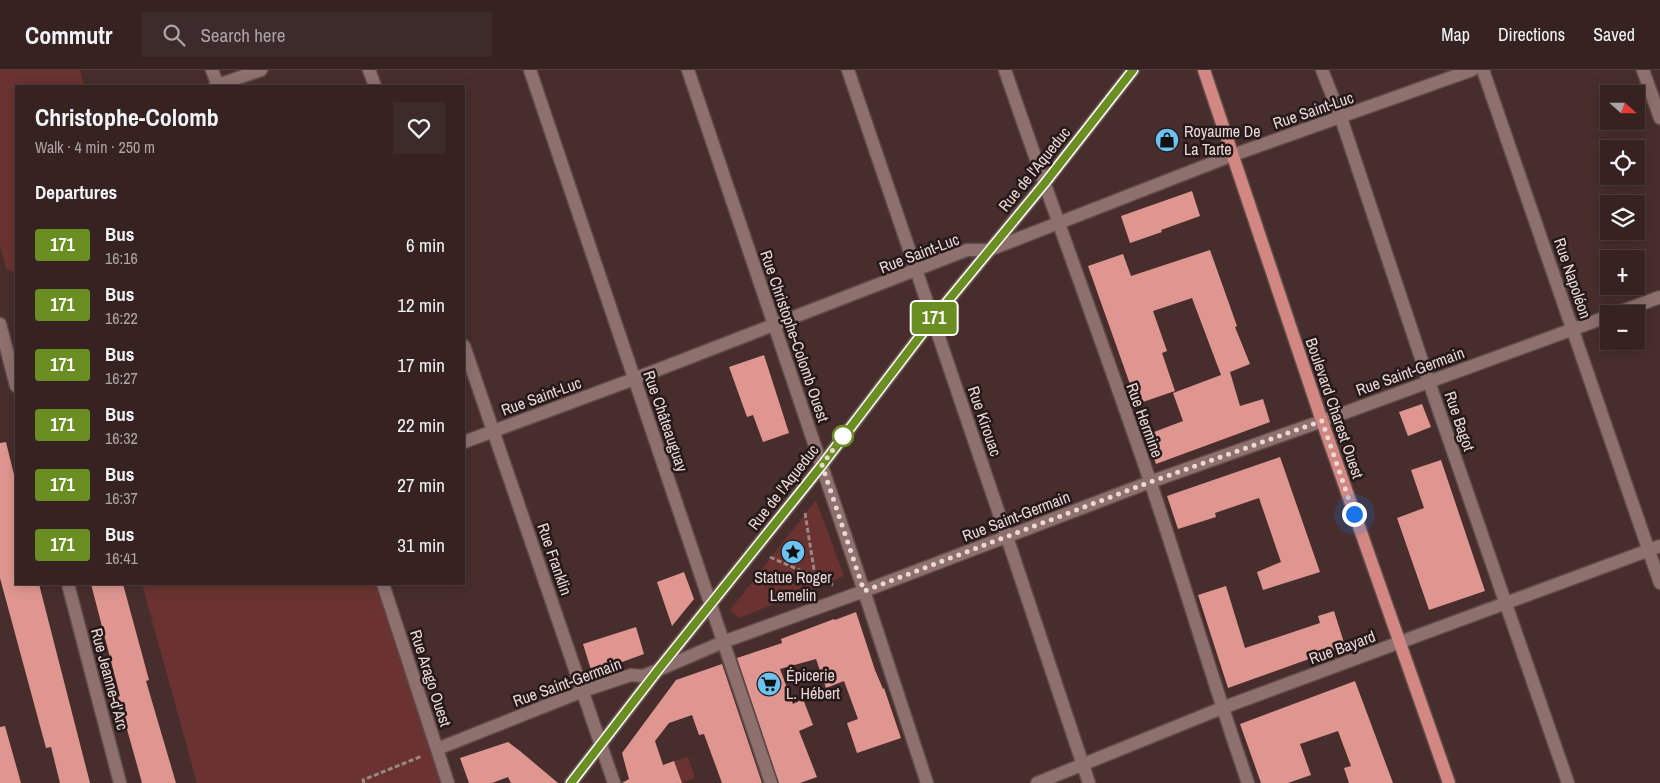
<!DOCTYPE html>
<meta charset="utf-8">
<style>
:root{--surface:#352221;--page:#3d2a2a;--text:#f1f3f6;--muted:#aaa4a5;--line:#4f3f3f}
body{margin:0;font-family:"Archivo Narrow",sans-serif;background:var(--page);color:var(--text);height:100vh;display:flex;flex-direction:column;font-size:19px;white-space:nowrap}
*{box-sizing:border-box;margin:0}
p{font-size:16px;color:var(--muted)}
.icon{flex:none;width:28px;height:28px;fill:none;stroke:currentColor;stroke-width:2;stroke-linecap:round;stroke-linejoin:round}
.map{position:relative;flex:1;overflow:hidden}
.sheet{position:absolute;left:15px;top:15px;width:450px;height:500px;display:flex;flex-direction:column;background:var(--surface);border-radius:0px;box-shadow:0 2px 12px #0003,0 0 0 1px var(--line)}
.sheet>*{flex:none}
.badge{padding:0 10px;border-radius:4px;font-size:18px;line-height:32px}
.needle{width:32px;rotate:111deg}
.buttons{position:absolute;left:1600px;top:15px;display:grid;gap:10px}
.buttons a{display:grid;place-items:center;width:45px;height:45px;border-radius:0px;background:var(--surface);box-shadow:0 2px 12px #0003,0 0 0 1px var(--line);font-size:25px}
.you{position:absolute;width:25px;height:25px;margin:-12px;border:4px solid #fff;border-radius:50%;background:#1a73e8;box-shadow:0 0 0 8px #1a73e833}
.map>.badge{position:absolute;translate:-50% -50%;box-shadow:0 0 0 2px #fff}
h2{padding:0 20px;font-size:19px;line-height:45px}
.round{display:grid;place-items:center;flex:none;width:52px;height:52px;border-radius:0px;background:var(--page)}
.headline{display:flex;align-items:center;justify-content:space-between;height:85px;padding:0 20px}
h1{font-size:24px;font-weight:700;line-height:38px}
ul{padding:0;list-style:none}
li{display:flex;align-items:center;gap:15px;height:60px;padding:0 20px}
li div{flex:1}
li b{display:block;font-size:19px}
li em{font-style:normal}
li .badge{min-width:55px;font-weight:700;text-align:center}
header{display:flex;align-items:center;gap:30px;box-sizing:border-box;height:70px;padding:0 25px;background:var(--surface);border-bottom:1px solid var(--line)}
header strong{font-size:24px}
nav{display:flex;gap:28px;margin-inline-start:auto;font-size:18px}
.search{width:350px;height:45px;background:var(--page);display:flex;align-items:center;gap:12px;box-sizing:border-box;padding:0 18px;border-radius:0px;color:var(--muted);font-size:19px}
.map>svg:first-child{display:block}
.green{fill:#6a3331}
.building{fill:#df9691}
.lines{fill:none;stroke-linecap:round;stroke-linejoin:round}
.street-casing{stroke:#614c4a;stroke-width:15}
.secondary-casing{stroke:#614c4a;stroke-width:15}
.primary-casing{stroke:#614c4a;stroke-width:15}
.path{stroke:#9b8684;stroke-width:3;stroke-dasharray:5 2.5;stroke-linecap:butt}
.street{stroke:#8e716e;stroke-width:12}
.secondary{stroke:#8e716e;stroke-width:12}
.primary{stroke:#d28783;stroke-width:12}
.line-casing{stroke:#fff;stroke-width:11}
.line{stroke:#6b8e23;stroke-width:8}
.walk{stroke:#e9d8d6;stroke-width:5;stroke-dasharray:0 9}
.stop-dot{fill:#fff;stroke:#6b8e23;stroke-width:2.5}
.labels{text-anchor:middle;stroke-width:5;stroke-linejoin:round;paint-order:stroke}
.street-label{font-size:16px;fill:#e9d8d6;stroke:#251919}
.poi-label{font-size:16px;fill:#e9d8d6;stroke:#251919;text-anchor:start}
</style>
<header>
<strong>Commutr</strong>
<div class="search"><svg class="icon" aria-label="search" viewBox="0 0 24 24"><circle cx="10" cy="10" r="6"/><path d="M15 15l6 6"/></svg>Search here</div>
<nav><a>Map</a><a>Directions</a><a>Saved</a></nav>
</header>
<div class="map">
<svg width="1660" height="713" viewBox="0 0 1660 713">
<rect width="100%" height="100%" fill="#472e2c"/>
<path class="green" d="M0 0H80L84 16H16V203L6 199 0 174Z
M816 430 844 506 739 548 730 540Z
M142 514H375L441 712 437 713H197Z
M688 687 695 708 681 713 674 691Z"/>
<path class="building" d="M1192 121 1200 146 1161 160 1162 162 1130 173 1121 146Z
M1210 180 1237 256 1235 257 1250 294 1230 302 1240 336 1263 329 1270 352 1156 394 1146 365 1183 351 1173 323 1221 305 1192 228 1153 241 1167 281 1162 283 1175 321 1137 334 1088 196 1123 184 1131 206Z
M764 285 789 363 763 372 753 345 747 347 729 297Z
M1422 334 1431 357 1408 366 1399 342Z
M6 372 16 413V514H39L90 713H60L51 677 46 678 0 508V373Z
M1280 387 1320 502 1263 520 1257 502 1281 492 1259 428 1215 443 1216 447 1178 459 1167 426Z
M1441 390 1485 521 1429 540 1397 448 1424 438 1411 400Z
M684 502 694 529 672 556 657 512Z
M91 514H123L149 610 146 611 176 713H142L118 627 120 626Z
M1226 516 1245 578 1320 553 1318 546 1334 541 1345 576 1228 618 1198 525Z
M856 542 875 600 883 619 884 618 901 668 857 683 847 653 858 649 844 611 826 618 816 589 780 599 793 634 803 629 813 655 799 661 817 707 800 713H779L737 588 782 573 781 569 834 549 835 550Z
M636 557 644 584 592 603 583 574Z
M722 594 762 713H722L704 664 699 665 692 645 669 653 655 671 663 695 674 691 682 713H622L629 709 622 683 676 610Z
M1355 611 1393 713H1349L1344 698 1351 696 1338 661 1300 674 1311 705 1288 713H1261L1240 654Z
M5 656 21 713H0V657Z
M508 672 520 681 558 713H511L508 707 492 713H469L460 688Z"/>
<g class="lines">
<g class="street-casing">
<path id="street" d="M212 0 218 16
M369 0 375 16
M530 0 771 713
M688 0 864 521 927 713
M848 0 1007 467 1089 713
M1005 0C1052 138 1103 273 1150 411 1184 511 1213 613 1248 713
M1322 0 1341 48 1429 312 1568 713
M1483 0 1660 513
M1643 0 1660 48
M215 16 261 0
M1614 244 1660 227
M0 254 16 316
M464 276 614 713
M464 372 634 309 967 180H989L1233 85 1472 0
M68 514 120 713
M383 514 448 713
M437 679 583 621 631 605 643 606 658 600 723 572 864 521 1150 412 1322 351 1609 246
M1037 713 1222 638 1660 476"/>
</g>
<g class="secondary-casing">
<path id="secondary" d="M571 713 658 600 822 395 933 249 1044 114 1133 0"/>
</g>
<g class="primary-casing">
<path id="primary" d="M1204 0 1322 351 1449 713"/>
</g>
<path class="path" d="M805 443 815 506
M770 487 833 515
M364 713 363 710 422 686"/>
<use href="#street" class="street"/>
<use href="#secondary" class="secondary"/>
<use href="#primary" class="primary"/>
</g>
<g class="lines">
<g class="line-casing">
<path id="line" d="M571 713 658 600 822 395 933 249 1044 114 1133 0"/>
</g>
<use href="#line" class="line"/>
<path class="walk" d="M843 366 822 395 864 521 1150 412 1322 351 1354 444"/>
</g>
<defs>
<g id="shop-disc" transform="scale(1.25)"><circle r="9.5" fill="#6ac3f1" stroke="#251919"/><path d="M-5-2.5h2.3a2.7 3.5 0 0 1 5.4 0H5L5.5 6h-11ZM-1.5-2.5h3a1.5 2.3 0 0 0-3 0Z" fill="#111"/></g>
<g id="sight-disc" transform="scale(1.25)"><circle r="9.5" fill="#6ac3f1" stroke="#251919"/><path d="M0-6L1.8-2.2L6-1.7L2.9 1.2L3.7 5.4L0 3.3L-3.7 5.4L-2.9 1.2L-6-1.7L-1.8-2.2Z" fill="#111"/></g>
<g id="supermarket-disc" transform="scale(1.25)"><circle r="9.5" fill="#6ac3f1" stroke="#251919"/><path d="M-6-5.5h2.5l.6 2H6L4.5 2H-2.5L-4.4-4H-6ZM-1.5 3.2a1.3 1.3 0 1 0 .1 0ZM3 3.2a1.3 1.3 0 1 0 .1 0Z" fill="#111"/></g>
</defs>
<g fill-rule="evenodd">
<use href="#shop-disc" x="1167" y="70"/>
<use href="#sight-disc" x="793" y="482"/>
<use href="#supermarket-disc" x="769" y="614"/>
</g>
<circle class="stop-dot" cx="843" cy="366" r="10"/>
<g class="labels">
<g class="street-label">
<text transform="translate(1313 40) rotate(-19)" y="6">Rue Saint-Luc</text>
<text transform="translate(1034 99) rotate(-51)" y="6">Rue de l'Aqueduc</text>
<text transform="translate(919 183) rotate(-21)" y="6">Rue Saint-Luc</text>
<text transform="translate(1573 208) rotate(71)" y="6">Rue Napoléon</text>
<text transform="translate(795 266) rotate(71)" y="6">Rue Christophe-Colomb Ouest</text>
<text transform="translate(1410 301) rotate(-20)" y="6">Rue Saint-Germain</text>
<text transform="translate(541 326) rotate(-20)" y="6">Rue Saint-Luc</text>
<text transform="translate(1335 338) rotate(71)" y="6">Boulevard Charest Ouest</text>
<text transform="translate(1145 350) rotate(70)" y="6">Rue Hermine</text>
<text transform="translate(666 351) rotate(71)" y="6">Rue Châteauguay</text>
<text transform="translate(985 351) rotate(71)" y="6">Rue Kirouac</text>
<text transform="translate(1460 351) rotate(71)" y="6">Rue Bagot</text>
<text transform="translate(783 417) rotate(-52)" y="6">Rue de l'Aqueduc</text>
<text transform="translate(1016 446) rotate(-21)" y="6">Rue Saint-Germain</text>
<text transform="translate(555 489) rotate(71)" y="6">Rue Franklin</text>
<text transform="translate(1342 577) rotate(-20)" y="6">Rue Bayard</text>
<text transform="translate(431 608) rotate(72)" y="6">Rue Arago Ouest</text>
<text transform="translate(110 609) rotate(75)" y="6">Rue Jeanne-d'Arc</text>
<text transform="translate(567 612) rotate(-20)" y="6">Rue Saint-Germain</text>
</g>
<g class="poi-label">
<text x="1184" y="67">Royaume De<tspan x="1184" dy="18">La Tarte</tspan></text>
<text x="793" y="513" text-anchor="middle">Statue Roger<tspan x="793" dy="18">Lemelin</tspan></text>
<text x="786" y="611">Épicerie<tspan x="786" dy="18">L. Hébert</tspan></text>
</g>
</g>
</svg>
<div class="buttons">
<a><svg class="needle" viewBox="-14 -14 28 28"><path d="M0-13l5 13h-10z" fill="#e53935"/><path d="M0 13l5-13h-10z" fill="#aaa4a5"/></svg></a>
<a><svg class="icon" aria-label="locate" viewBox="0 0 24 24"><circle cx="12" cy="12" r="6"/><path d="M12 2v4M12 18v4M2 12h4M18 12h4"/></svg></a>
<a><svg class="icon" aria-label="layers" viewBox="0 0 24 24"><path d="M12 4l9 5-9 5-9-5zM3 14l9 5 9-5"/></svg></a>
<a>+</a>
<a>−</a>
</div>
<div class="you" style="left:1354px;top:444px"></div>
<b class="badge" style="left:934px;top:248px;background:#6b8e23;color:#fff">171</b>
<section class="sheet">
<div class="headline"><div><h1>Christophe-Colomb</h1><p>Walk · 4 min · 250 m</p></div><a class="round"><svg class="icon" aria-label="heart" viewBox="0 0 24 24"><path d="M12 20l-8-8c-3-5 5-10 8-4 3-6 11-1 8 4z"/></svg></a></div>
<h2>Departures</h2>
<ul>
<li><span class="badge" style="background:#6b8e23;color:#fff">171</span><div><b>Bus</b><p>16:16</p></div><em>6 min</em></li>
<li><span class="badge" style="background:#6b8e23;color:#fff">171</span><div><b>Bus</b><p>16:22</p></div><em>12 min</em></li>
<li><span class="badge" style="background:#6b8e23;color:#fff">171</span><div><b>Bus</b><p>16:27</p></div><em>17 min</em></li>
<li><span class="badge" style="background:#6b8e23;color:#fff">171</span><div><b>Bus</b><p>16:32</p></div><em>22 min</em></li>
<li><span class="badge" style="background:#6b8e23;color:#fff">171</span><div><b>Bus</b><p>16:37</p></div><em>27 min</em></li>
<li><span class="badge" style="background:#6b8e23;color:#fff">171</span><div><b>Bus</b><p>16:41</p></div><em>31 min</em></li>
</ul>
</section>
</div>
